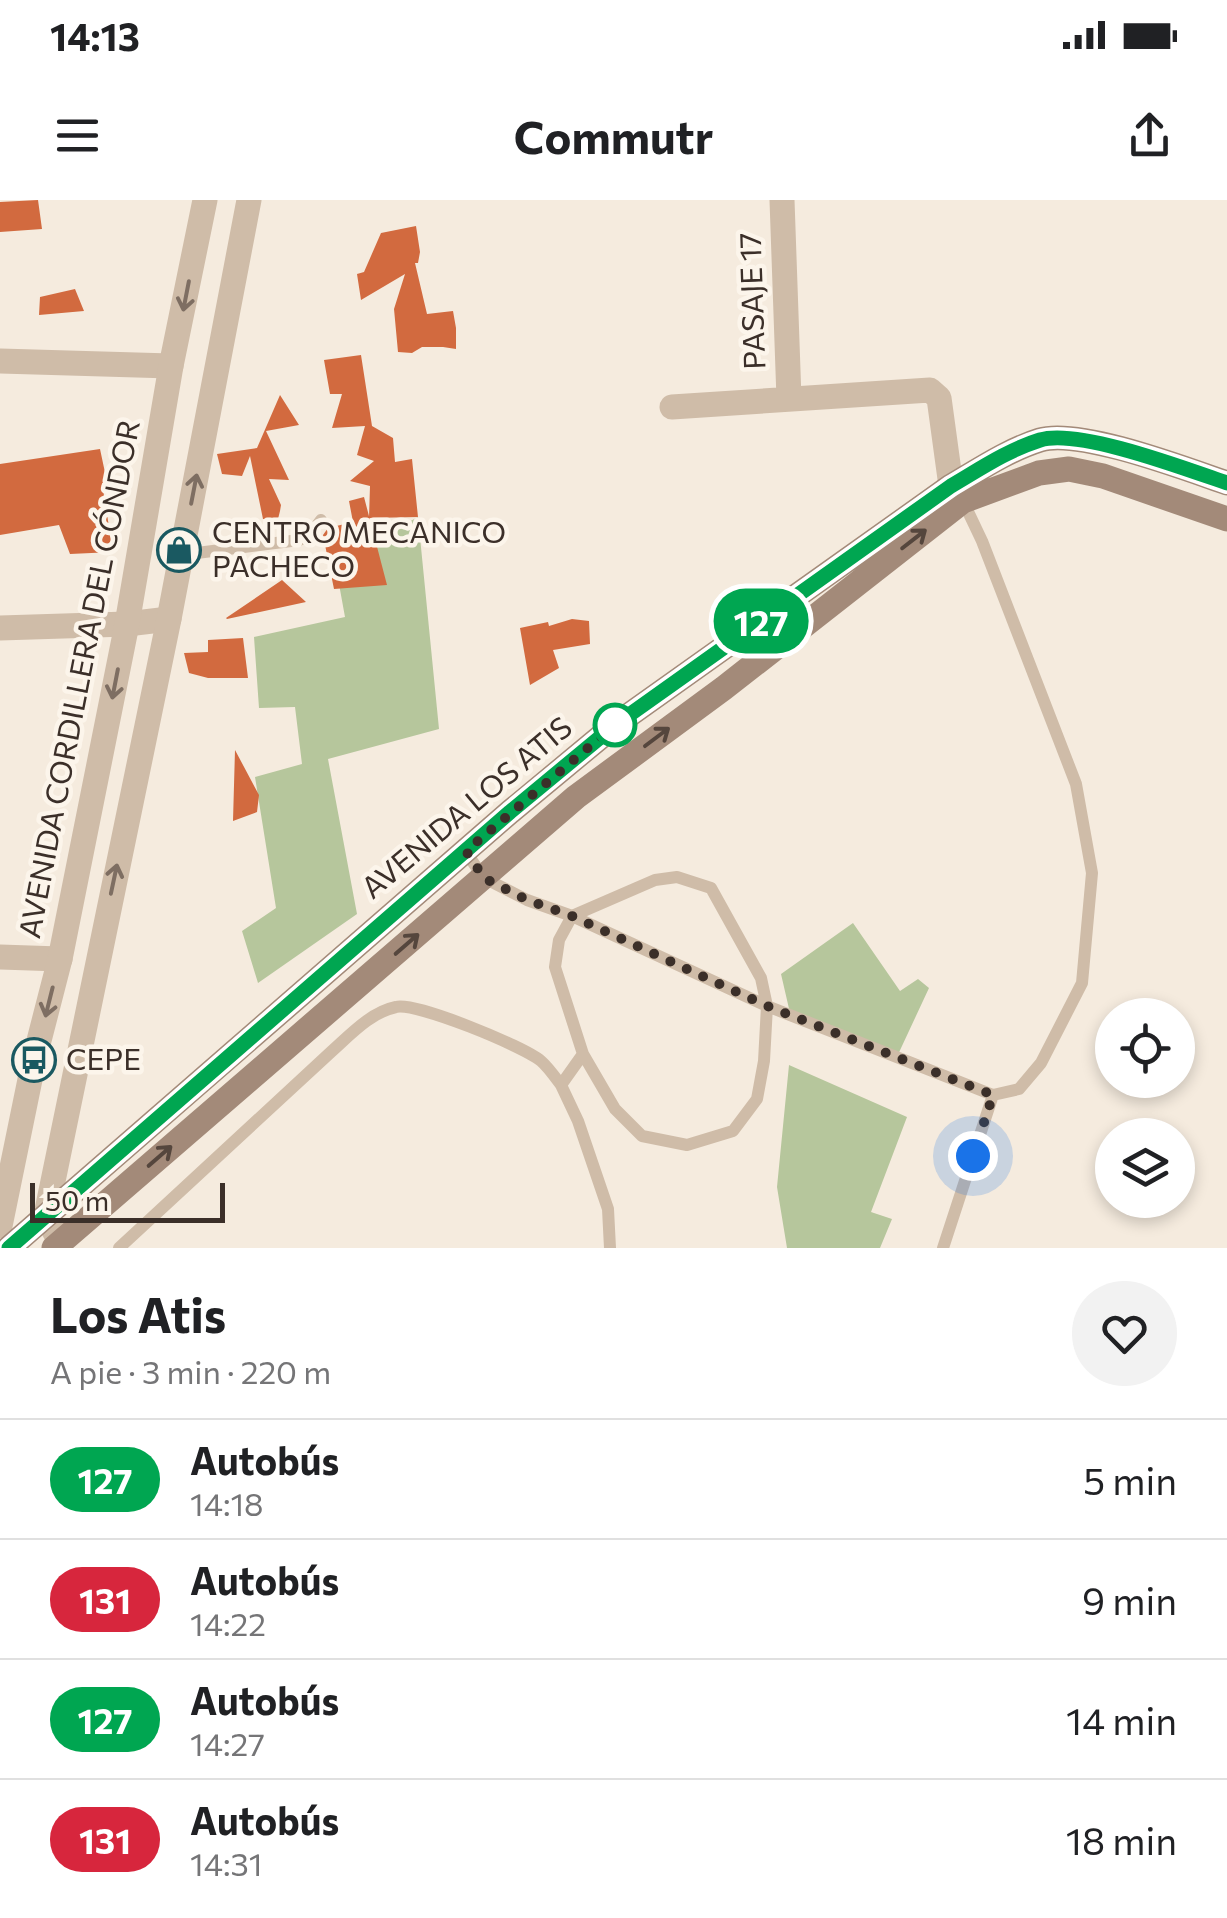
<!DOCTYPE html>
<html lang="es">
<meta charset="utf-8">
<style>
:root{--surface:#fff;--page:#f2f2f2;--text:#202124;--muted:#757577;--line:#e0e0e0}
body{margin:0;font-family:Commissioner,sans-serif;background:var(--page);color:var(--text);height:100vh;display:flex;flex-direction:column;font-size:38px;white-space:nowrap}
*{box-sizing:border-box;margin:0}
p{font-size:32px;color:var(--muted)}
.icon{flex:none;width:55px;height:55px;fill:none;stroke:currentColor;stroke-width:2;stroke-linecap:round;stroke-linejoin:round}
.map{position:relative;height:1048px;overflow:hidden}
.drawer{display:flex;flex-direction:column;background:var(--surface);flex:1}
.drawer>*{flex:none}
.badge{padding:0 20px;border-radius:32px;font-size:35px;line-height:65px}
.tools{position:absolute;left:1095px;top:798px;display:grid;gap:20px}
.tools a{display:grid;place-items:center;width:100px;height:100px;border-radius:50%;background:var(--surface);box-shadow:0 5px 15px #0003;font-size:50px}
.scale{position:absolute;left:30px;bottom:25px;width:195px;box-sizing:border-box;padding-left:10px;border:5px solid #3b2f29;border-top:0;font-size:28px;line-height:35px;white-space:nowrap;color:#3b2f29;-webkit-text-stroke:8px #fcf5eb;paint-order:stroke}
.you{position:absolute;width:50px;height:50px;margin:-25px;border:8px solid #fff;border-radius:50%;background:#1a73e8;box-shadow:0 0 0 15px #1a73e833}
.map>.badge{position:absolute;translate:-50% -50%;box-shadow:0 0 0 5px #fff}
.round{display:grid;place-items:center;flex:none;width:105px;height:105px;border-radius:52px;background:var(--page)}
.head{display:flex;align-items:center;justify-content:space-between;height:170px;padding:0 50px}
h1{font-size:48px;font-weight:700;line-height:75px}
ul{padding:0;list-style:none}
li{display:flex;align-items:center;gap:30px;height:120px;padding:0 50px;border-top:2px solid var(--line)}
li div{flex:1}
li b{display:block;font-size:38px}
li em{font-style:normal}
li .badge{min-width:110px;font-weight:700;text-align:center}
.status{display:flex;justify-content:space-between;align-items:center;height:70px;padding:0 50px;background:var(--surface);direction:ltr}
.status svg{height:28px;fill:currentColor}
header{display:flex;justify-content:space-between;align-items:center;height:130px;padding:0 50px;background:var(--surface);font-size:45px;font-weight:700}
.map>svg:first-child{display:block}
.green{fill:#b6c69c}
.building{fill:#d26a3f}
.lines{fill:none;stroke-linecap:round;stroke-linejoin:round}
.service{stroke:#cfbca8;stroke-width:12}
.minor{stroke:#cfbca8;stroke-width:25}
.tertiary{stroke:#cfbca8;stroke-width:25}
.secondary{stroke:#a38a79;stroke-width:25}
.oneway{stroke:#7e6e62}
.oneway2{stroke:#55463d}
.line-casing{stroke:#fff;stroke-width:22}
.line{stroke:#00a651;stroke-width:15}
.walk{stroke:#3b2f29;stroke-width:10;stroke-dasharray:0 18}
.stop-dot{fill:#fff;stroke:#00a651;stroke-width:5}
.labels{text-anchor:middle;stroke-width:9;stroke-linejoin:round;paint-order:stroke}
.street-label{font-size:30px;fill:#3b2f29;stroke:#fcf5eb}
.poi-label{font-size:30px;fill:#3b2f29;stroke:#fcf5eb;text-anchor:start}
</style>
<div class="status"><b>14:13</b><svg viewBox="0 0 49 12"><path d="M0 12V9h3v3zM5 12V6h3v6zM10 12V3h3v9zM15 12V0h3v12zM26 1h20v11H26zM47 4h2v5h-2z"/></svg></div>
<header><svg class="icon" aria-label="menu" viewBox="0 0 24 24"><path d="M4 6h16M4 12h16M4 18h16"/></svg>Commutr<svg class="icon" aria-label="share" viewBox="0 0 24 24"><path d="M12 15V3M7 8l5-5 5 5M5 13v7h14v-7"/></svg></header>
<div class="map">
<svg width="1227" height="1048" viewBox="0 0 1227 1048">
<rect width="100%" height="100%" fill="#f5ebde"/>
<path class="green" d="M418 317 439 529 328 559 357 714 258 783 242 731 276 708 255 577 302 564 295 507 259 508 254 437 345 417 335 362Z
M853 723 900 791 918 779 929 788 895 861 790 813 781 774Z
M789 865 907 917 871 1012 892 1019 880 1048H787L777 987Z"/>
<path class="building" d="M38 0 42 29 0 32V2Z
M416 26 420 52 418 63H415L427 114 453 111 456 128V149L443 147H422L412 153 398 152 394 109 405 74 361 100 357 74 364 72 381 33Z
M75 89 84 111 39 115 40 97Z
M361 155 372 226 393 238 395 262 412 259 418 317 369 318 370 286 350 281 374 261 357 255 365 226 332 228 342 194H330L324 160Z
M280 195 299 225 266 231 289 280 269 279 281 305 280 311 278 319H263L250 256 242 276 222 274 217 254 257 248Z
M100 249 107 282 102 283 113 352 70 354 59 325 0 335V264Z
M364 297 387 385 334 389 323 335 328 328 353 322 349 301Z
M282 380 306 402 227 419 226 418Z
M572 419 589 421 590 444 553 450 559 468 530 485 520 428 548 422 549 426Z
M243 438 248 478H208L189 473 184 453 208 452V440Z
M235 550 259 595 257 612 233 621Z"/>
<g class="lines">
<path class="service" d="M181 355 299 340 310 335 321 320
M465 651 484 678 527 700 572 716 559 740 555 767 583 854 615 909 642 936 687 945 733 931 757 899 764 861 767 806 761 778 711 688 677 677 655 680 572 716
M572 716 767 806 993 895 1019 889 1041 863 1082 783 1092 673 1076 584 982 341 963 301
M583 854 561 885 578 921 608 1009 610 1048
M119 1048 332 851C350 835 371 812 396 807 416 802 523 846 541 861 548 867 555 877 561 885
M943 1048 993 895"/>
<path class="minor" d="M782 0 789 199
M0 161 171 166
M672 207 930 190 939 198 951 286
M0 428 127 424 169 419
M0 757 60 759"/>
<path class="tertiary" d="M0 1026 34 860 60 759 127 424 171 166 205 0
M60 1042 46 1015 169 419 249 0"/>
<path class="secondary" d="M9 1048 510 612 615 525 951 286C980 269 1008 250 1040 240 1079 228 1186 269 1227 283
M54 1048 576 597 724 488 963 301 1039 273 1069 269 1103 276 1227 319"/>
</g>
<defs><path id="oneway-shaft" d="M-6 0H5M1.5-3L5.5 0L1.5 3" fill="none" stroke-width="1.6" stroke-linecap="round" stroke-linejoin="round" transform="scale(2.5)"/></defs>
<g class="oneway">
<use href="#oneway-shaft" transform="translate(186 96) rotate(101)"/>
<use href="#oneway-shaft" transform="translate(194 289) rotate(-79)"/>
<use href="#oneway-shaft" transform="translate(115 484) rotate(101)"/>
<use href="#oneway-shaft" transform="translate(114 679) rotate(-78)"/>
<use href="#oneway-shaft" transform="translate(49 802) rotate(104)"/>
</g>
<g class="oneway2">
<use href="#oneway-shaft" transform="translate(914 339) rotate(-38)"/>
<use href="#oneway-shaft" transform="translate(657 537) rotate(-37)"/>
<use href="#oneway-shaft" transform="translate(407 744) rotate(-41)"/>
<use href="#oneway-shaft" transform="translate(160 956) rotate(-41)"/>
</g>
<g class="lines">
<g class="line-casing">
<path id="line" d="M9 1048 510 612 615 525 951 286C980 269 1008 250 1040 240 1078 228 1186 269 1227 283"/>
</g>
<use href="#line" class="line"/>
<path class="walk" d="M615 525 466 651 484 678 527 700 572 716 767 806 993 895 973 956"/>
</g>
<defs>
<g id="shop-ring" transform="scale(2.25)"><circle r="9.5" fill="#fcf5eb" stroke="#1a5961" stroke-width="1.5"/><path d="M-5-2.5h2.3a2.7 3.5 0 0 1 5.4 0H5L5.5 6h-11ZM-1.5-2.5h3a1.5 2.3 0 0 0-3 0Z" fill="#1a5961"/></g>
<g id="bus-ring" transform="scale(2.25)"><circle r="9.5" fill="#fcf5eb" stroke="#1a5961" stroke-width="1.5"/><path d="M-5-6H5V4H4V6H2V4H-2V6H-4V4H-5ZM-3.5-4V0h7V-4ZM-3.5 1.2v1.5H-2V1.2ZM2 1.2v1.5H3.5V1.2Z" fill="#1a5961"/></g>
</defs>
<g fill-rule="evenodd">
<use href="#shop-ring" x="179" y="350"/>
<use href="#bus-ring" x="34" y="860"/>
</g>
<circle class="stop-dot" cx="615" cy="525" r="20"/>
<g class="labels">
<g class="street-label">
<text transform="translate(753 101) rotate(-92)" y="10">PASAJE 17</text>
<text transform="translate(80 479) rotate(-79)" y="10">AVENIDA CORDILLERA DEL CÓNDOR</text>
<text transform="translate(467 608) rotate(-40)" y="10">AVENIDA LOS ATIS</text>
</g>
<g class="poi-label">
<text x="212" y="343">CENTRO MECANICO<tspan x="212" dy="34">PACHECO</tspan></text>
<text x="66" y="870">CEPE</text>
</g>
</g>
</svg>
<div class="tools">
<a><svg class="icon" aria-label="locate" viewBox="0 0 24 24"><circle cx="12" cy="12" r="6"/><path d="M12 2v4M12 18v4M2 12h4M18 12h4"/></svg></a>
<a><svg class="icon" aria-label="layers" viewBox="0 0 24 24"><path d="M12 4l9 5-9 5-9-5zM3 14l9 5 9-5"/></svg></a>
</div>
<div class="scale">50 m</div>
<div class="you" style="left:973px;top:956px"></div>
<b class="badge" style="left:761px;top:421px;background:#00a651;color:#fff">127</b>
</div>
<section class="drawer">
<div class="head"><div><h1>Los Atis</h1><p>A pie · 3 min · 220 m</p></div><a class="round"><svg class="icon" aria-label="heart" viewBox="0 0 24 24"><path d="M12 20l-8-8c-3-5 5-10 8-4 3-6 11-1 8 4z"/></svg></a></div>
<ul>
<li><span class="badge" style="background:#00a651;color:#fff">127</span><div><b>Autobús</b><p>14:18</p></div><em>5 min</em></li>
<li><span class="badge" style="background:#d7263d;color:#fff">131</span><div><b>Autobús</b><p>14:22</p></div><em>9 min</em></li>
<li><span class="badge" style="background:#00a651;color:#fff">127</span><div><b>Autobús</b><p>14:27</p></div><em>14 min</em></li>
<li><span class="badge" style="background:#d7263d;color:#fff">131</span><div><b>Autobús</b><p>14:31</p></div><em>18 min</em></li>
</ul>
</section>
